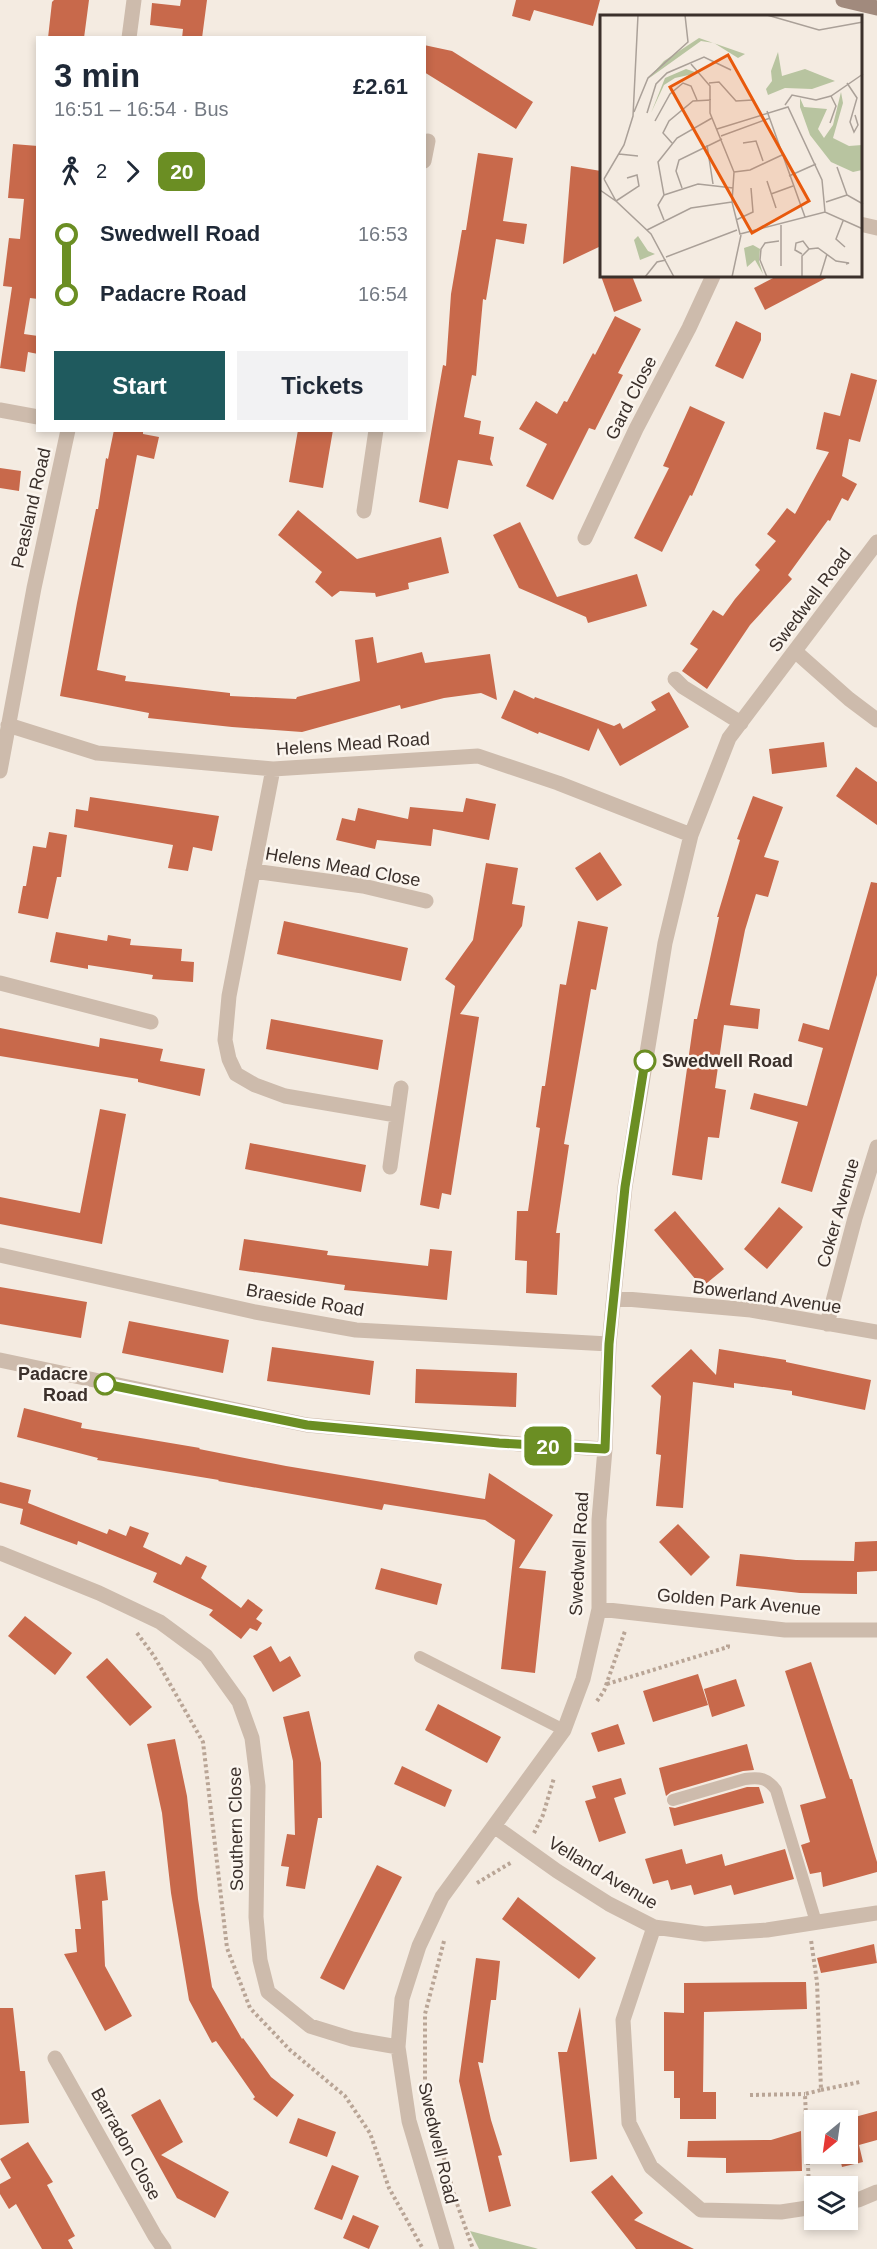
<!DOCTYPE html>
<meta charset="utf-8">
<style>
:root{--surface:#fff;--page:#f2f2f3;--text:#1f2937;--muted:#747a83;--accent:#1f5a5e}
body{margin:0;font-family:Helvetica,sans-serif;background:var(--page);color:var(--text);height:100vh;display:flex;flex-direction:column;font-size:22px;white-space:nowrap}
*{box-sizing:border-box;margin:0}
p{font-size:20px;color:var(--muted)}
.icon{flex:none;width:33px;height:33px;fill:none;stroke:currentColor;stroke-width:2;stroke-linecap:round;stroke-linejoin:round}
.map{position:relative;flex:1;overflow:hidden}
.details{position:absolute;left:36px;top:36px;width:390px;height:396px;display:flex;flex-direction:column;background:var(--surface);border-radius:0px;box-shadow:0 3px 9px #0003}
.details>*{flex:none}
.badge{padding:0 12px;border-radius:9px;font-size:21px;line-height:39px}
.needle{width:39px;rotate:209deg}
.fabs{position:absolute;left:804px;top:2110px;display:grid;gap:12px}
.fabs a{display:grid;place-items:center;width:54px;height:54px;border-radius:0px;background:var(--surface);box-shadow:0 3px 9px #0003;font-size:30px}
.map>.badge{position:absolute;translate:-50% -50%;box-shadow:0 0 0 3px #fff}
.legs{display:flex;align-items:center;gap:9px;height:66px;padding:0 18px;font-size:20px}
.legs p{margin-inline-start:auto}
.overview{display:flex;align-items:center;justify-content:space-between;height:102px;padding:0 18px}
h1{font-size:33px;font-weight:600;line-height:45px}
.cta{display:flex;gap:12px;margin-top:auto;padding:12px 18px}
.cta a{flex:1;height:69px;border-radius:0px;background:var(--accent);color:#fff;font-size:24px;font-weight:600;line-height:69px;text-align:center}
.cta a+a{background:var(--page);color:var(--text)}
ul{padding:0 18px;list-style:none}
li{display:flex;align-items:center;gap:21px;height:60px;font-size:22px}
li i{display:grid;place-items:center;width:9px;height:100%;margin:0 8px;background:currentColor}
li i::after{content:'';width:15px;height:15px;margin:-8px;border:4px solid;border-radius:50%;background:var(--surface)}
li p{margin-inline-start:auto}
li:first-child i{background:linear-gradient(#0000 50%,currentColor 0)}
li:last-child i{background:linear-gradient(currentColor 50%,#0000 0)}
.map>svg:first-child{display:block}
.green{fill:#b8c4a0}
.building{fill:#c8694b}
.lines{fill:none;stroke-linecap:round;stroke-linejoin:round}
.path{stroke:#b9a596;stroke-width:4;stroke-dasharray:3 3;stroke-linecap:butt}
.lane{stroke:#cdbbac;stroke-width:12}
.street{stroke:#cdbbac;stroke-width:15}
.secondary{stroke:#a18a7d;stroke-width:15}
.line-1-casing{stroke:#fff;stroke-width:14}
.line-1{stroke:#6b8e23;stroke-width:9}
.stop-1-dot{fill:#fff;stroke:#6b8e23;stroke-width:3}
.labels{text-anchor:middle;stroke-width:5;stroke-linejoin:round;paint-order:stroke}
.street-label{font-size:18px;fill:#3b302b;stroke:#fbf5ee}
.stop-label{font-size:18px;font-weight:bold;fill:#3b302b;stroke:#fbf5ee;text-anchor:start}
.inset-road{fill:none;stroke:#aaa098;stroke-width:1.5}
.view{fill:#e8590c;fill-opacity:0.15;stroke:#e8590c;stroke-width:3}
.inset-edge{fill:none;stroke:#3b302b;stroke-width:3}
</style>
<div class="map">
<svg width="877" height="2249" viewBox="0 0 877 2249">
<rect width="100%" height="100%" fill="#f4ebe1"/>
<path class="green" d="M470 2231 535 2248 538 2249H479Z"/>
<path class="building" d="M54 0H89L84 38H48L52 2Z
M181 0H207L202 38H182L183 29 150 25 152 3 180 6Z
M516 0H600L593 26 534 10 530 21 512 16Z
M424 45 452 51 533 102 516 129 424 72Z
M13 144 38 146V299L30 298 24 334 38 336V354L28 352 25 372 0 368 12 287 3 286 9 238 20 239 24 199 8 198Z
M478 153 513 158 503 221 527 224 524 244 496 239 486 300 483 299 476 376 472 375 464 417 481 421 479 434 494 437 490 459 493 466 458 460 448 509 419 502 443 365 446 366 451 294 462 230H466Z
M571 166 601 171V246L563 264Z
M601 276H632L642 301 614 312Z
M777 276H830L765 310 754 288Z
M615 316 641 329 618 373 623 375 595 430 589 428 553 500 526 486 547 444 519 429 536 401 557 414 564 401 567 402 593 353 595 355Z
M736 321 761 333V340L743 379 715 366Z
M851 373 877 380 860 442 849 439 842 476 857 484 848 501 842 498 830 521 828 520 788 575 792 579 750 625 707 689 682 671 698 649 690 644 713 610 723 616 735 599 760 570 755 565 776 541 767 534 787 508 795 514 829 452 816 449 824 412 840 416Z
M690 406 725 422 692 496 690 495 662 552 634 538 669 468 663 466Z
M114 430H143V434L159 437 154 459 137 455 97 670 126 676 125 681 230 693V696L296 699 297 697 360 681 355 640 373 637 377 663 422 652 425 663 490 654 497 700 481 693 444 698 401 709 400 705 302 732 232 727 148 718 149 713 60 696 77 603 96 509H98L106 458 108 459Z
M298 430H333L323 488 289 482Z
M0 468 21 471 19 491 0 488Z
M298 510 357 559 441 537 449 573 408 583 409 589 376 597 375 593 340 591 332 597 315 582 322 572 278 535Z
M520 522 557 597 637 574 647 606 588 623 586 617 519 588 493 535Z
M514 690 534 699 535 697 614 726 620 723 623 729 656 710 651 702 669 692 689 727 620 766 598 728 589 751 539 732 538 734 501 718Z
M824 742 827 767 772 774 769 749Z
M856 767 877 782V825L836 796Z
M753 796 783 807 764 857 779 861 768 897 756 894 745 930 730 1005 760 1009 758 1029 724 1025 715 1088 726 1090 719 1138 708 1137 702 1180 672 1175 694 1019H697L719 917H717L740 840 737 839Z
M90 797 219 816 212 851 193 847 188 871 168 868 173 845 74 827 76 809 88 811Z
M466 798 496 804 489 840 433 829 431 846 377 840 375 849 336 840 342 818 355 821 358 808 408 819 410 807 463 812Z
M49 832 67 835 61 877H57L48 919 18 913 23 886H26L33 846 46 848Z
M600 852 622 885 597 901 575 868Z
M486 863 518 868 512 904 525 906 522 926 460 1014 479 1017 451 1195 442 1193 439 1209 420 1205 455 986 445 979 473 940Z
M871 882 877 883V975L812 1192 781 1183 798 1122 750 1109 754 1093 807 1106 823 1048 798 1041 803 1023 829 1030Z
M284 921 408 948 401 981 277 954Z
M578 921 608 927 596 990 591 989 564 1144 569 1145 556 1233H560L557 1295 526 1293 527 1261 515 1260 517 1211H528L540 1128 536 1127 542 1086H545L560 984 566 985Z
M56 932 107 941 108 935 131 939 130 945 182 949 181 961 194 962 193 982 152 979 153 975 88 965V969L50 962Z
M271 1019 383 1040 378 1070 266 1049Z
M0 1028 99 1047 100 1038 163 1049 160 1061 205 1069 200 1096 138 1082V1079L0 1056Z
M100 1109 126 1114 102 1244 0 1224V1197L80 1213Z
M250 1143 366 1165 361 1192 245 1169Z
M779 1207 803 1227 767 1269 744 1249Z
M675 1211 724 1269 702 1287 654 1230Z
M244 1239 328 1251 327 1255 428 1266 430 1249 452 1251 447 1300 344 1290 345 1285 239 1270Z
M0 1287 87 1302 81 1338 0 1324Z
M129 1321 229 1340 223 1373 122 1353Z
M272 1347 374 1361 370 1395 267 1381Z
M691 1349 716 1375 719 1349 786 1360V1362L871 1380 865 1410 792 1395V1391L734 1383V1388L693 1382 683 1508 656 1506 661 1455 656 1454 661 1396 651 1386Z
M416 1369 517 1373 516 1407 415 1403Z
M24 1408 82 1423 81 1428 200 1448 199 1449 286 1466 485 1499 489 1473 553 1515 519 1568 546 1571 535 1673 501 1669 515 1540 485 1520 384 1504 382 1510 218 1481 219 1480 97 1460 98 1458 17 1437Z
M0 1482 31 1490 28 1503 107 1534 109 1529 126 1536 130 1526 149 1533 143 1547 181 1565 186 1556 207 1566 201 1578 241 1608 248 1599 263 1610 256 1619 262 1623 257 1631 250 1628 241 1639 209 1615 213 1610 153 1582 157 1573 78 1541 77 1545 20 1524 23 1509 0 1503Z
M678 1524 710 1557 691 1576 659 1542Z
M877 1541V1571L857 1572V1594L800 1593 736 1586 740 1554 796 1560 854 1561 855 1542Z
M381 1568 442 1584 437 1605 375 1589Z
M25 1616 72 1653 55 1675 8 1636Z
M271 1646 280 1662 290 1656 301 1676 273 1692 253 1656Z
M107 1658 152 1707 130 1726 86 1677Z
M811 1662 850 1779H852L877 1862V1872L823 1887 821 1872 810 1874 801 1845 810 1842 800 1805 826 1798 785 1671Z
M698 1674 708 1705 653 1722 643 1691Z
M736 1679 745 1706 712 1717 704 1689Z
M438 1704 501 1737 487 1763 425 1730Z
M309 1711 321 1763 322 1818H318L305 1889 286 1886 289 1867 281 1866 287 1834 295 1835 293 1761 283 1717Z
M618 1724 625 1744 598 1752 591 1733Z
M175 1739 187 1796 198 1899 212 1987 242 2039 243 2038 271 2077 294 2095 277 2117 253 2099 255 2097 216 2041 212 2043 189 2000 171 1893 162 1813 147 1744Z
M747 1744 754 1770 743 1771 671 1792 666 1796 659 1768Z
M402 1766 452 1790 445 1807 394 1784Z
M621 1778 626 1794 614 1798 626 1833 599 1842 585 1801 596 1798 592 1786Z
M747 1787H759L764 1803 674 1826 669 1807 675 1808Z
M682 1849 686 1864 722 1854 725 1866 785 1849 794 1879 734 1895 731 1885 694 1895 691 1885 671 1890 668 1880 653 1884 645 1859Z
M377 1865 402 1877 344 1990 320 1978Z
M105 1871 108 1900 102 1901 105 1966 132 2016 105 2031 64 1954 77 1952 75 1929H81L75 1875Z
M518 1897 596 1958 579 1979 502 1919Z
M874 1944 877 1963 821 1973 817 1958Z
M476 1958 500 1961 496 2000H491L483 2063 478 2062 491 2120 502 2155 498 2156 511 2206 489 2212 459 2081Z
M806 1982 807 2009 704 2012 703 2092H716V2119H680V2098H674V2071H664V2012L684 2013V1983Z
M580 2007 597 2159 570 2162 558 2052H567Z
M0 2008H13L20 2071H25L29 2123 0 2125Z
M160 2099 183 2142 161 2155 229 2192 215 2218 177 2198 131 2115Z
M877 2111V2140L859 2145 863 2162 842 2167 839 2154H848V2121H840Z
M298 2118 336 2132 327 2157 289 2143Z
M801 2131 802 2171 726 2173V2158L687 2157 688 2141 771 2140Z
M28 2142 53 2182 47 2185 75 2236 68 2240 73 2249H42L16 2204 9 2209 0 2194V2184L11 2178 0 2159Z
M332 2165 359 2176 342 2220 314 2209Z
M612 2175 643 2213 634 2220 694 2249H636L591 2192Z
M353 2215 379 2226 369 2249 343 2238Z"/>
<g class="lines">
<path class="path" d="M137 1633 154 1656 203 1742 227 1948 250 2008 290 2050 345 2096 370 2133 389 2188 423 2249
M607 1684 728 1647V1643
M597 1701 604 1691 625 1631
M534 1833 543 1815 554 1778
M477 1883 512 1862
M444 1941 425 2014V2090L455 2198 473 2249
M821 2090 860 2082
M750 2095 805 2094
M809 2189 805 2094 821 2090 817 1982 811 1940"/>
<path class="lane" d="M420 1657 564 1730
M673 1800 745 1779C760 1777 767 1778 776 1790L816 1922"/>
<path class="street" d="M129 38 134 0
M424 161 428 141
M860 224 877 228
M0 410 38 417
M364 511 376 430
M585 538 636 429 689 328 713 276
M796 652 849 699 877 720
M675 679 683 687 741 723
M8 725 97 753 273 769 478 756 558 783 691 835
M273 769 229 996 225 1040 229 1059 236 1074 255 1085 285 1096 396 1115
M0 771 34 588 68 430
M253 871 363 886 426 901
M0 983 151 1022
M390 1167 401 1088
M0 1255 255 1312 356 1330 609 1344
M615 1298 751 1310 877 1332
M827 1324 855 1218 877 1147
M0 1360 307 1425 520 1444 605 1449
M0 1553 99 1593 160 1622 206 1656 239 1702 252 1738 258 1786 256 1917 260 1960 268 1992 310 2026 352 2039 398 2047
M599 1609 785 1630H877
M494 1826 557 1871 609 1904 654 1927 705 1934 767 1930 877 1913
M654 1927 623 2020 629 2123 651 2167 701 2210 781 2212 814 2207
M55 2058 155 2236 164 2249
M848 2201 858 2200 877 2192
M447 2249 409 2121 398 2047 402 1999 419 1946 442 1897 564 1730 583 1679 599 1609V1520L605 1449 609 1344 625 1187 665 943 691 835 729 738 877 542"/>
<path class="secondary" d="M843 0 877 8"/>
</g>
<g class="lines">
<g class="line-1-casing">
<path id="line-1" d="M105 1384 307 1425 499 1443 605 1449 609 1344 625 1187 645 1061"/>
</g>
<use href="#line-1" class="line-1"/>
</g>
<g class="stop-1-dot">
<circle cx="645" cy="1061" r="10"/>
<circle cx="105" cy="1384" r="10"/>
</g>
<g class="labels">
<g class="street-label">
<text transform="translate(631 398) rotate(-63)" y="6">Gard Close</text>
<text transform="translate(31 508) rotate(-77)" y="6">Peasland Road</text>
<text transform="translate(810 600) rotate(-53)" y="6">Swedwell Road</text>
<text transform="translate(353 744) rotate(-4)" y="6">Helens Mead Road</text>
<text transform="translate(343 867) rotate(10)" y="6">Helens Mead Close</text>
<text transform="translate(838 1213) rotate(-74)" y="6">Coker Avenue</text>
<text transform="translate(767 1297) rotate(8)" y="6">Bowerland Avenue</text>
<text transform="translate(305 1300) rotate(10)" y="6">Braeside Road</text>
<text transform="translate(579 1554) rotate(-87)" y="6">Swedwell Road</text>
<text transform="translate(739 1602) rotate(5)" y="6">Golden Park Avenue</text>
<text transform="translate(236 1829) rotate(-91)" y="6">Southern Close</text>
<text transform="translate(603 1873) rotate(31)" y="6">Velland Avenue</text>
<text transform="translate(438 2143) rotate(77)" y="6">Swedwell Road</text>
<text transform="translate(126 2144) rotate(61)" y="6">Barradon Close</text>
</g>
<g class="stop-label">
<text x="662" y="1067">Swedwell Road</text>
<text x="88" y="1380" text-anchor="end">Padacre<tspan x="88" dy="21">Road</tspan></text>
</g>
</g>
<g transform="translate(600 15)">
<rect width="262" height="262" fill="#f4ebe1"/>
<path d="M99 23 145 39 138 43 114 28 101 26 48 64 64 46ZM178 37 182 61 205 54 235 66 212 74 185 73 168 80 166 74 172 66 171 56ZM86 54 98 58 75 63 64 70 51 98 65 63ZM241 77 243 88 233 123 249 131 262 130V155L253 157 231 147 210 120 200 92V83L204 92 227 94 218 114 224 123 233 110ZM38 221 48 236 55 239 40 245 34 225ZM153 230 160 234 159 246 163 259 155 245 147 252 144 233Z" fill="#b8c4a0"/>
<path class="inset-road" d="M167 0 219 15 263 7M91 49 110 71V98L134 157 132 187 140 219 225 197 263 214M109 68 119 67 136 86 153 85M247 68 257 83 250 107 254 117 258 110 255 100M185 90 192 80 216 85 231 81 263 59M167 96 205 202M34 97 48 63 88 27 85 0M47 98 56 69 67 58 104 42 131 55M55 106 70 79 83 68 91 71 97 85M230 108 236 91 231 81M117 114 188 92 222 165 225 197M121 121 170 103M72 128 63 118 69 106 93 86 111 85M143 128 156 126 163 146M107 130 113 169M19 139 38 141M237 152 247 180 263 189M134 157 150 155 182 140M189 161 216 149M4 164 24 130 33 101 38 0M4 164 16 186 51 219 74 262M167 166 176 193M82 173 76 156 79 145 122 124M0 175 16 186 39 171 37 160 27 163M171 179 193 171M64 180 98 169 133 173M226 187 247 180M64 205 58 190 64 180 58 147 77 123 112 103M136 205 153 197 151 173M243 206 236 224 245 232M47 215 91 193 132 187M202 239 195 235 196 228 203 226 209 234M66 242 137 215M181 251V210M45 262 57 247 66 245M132 262 141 220M167 262 160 245 161 234 165 228 179 226M202 262V241L209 234 218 233 236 246 249 248 246 249M220 262 227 239"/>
<path class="view" d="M128 40 209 186 152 218 70 72Z"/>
<rect width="262" height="262" class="inset-edge"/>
</g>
</svg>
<div class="fabs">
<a><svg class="needle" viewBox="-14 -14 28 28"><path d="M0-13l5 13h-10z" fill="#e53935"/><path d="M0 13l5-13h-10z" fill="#747a83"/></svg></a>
<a><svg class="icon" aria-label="layers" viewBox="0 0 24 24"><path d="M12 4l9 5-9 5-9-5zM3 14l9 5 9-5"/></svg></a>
</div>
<b class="badge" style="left:548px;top:1446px;background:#6b8e23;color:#fff">20</b>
<section class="details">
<div class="overview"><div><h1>3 min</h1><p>16:51 – 16:54 · Bus</p></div><b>£2.61</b></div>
<div class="legs"><svg class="icon" aria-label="walk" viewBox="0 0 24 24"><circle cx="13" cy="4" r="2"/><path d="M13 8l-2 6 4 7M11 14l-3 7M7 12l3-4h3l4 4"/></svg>2<svg class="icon" aria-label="forward" viewBox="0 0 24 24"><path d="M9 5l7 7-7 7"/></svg><b class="badge" style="background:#6b8e23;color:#fff">20</b></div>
<ul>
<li><i style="color:#6b8e23"></i><b>Swedwell Road</b><p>16:53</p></li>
<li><i style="color:#6b8e23"></i><b>Padacre Road</b><p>16:54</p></li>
</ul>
<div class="cta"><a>Start</a><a>Tickets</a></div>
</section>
</div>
